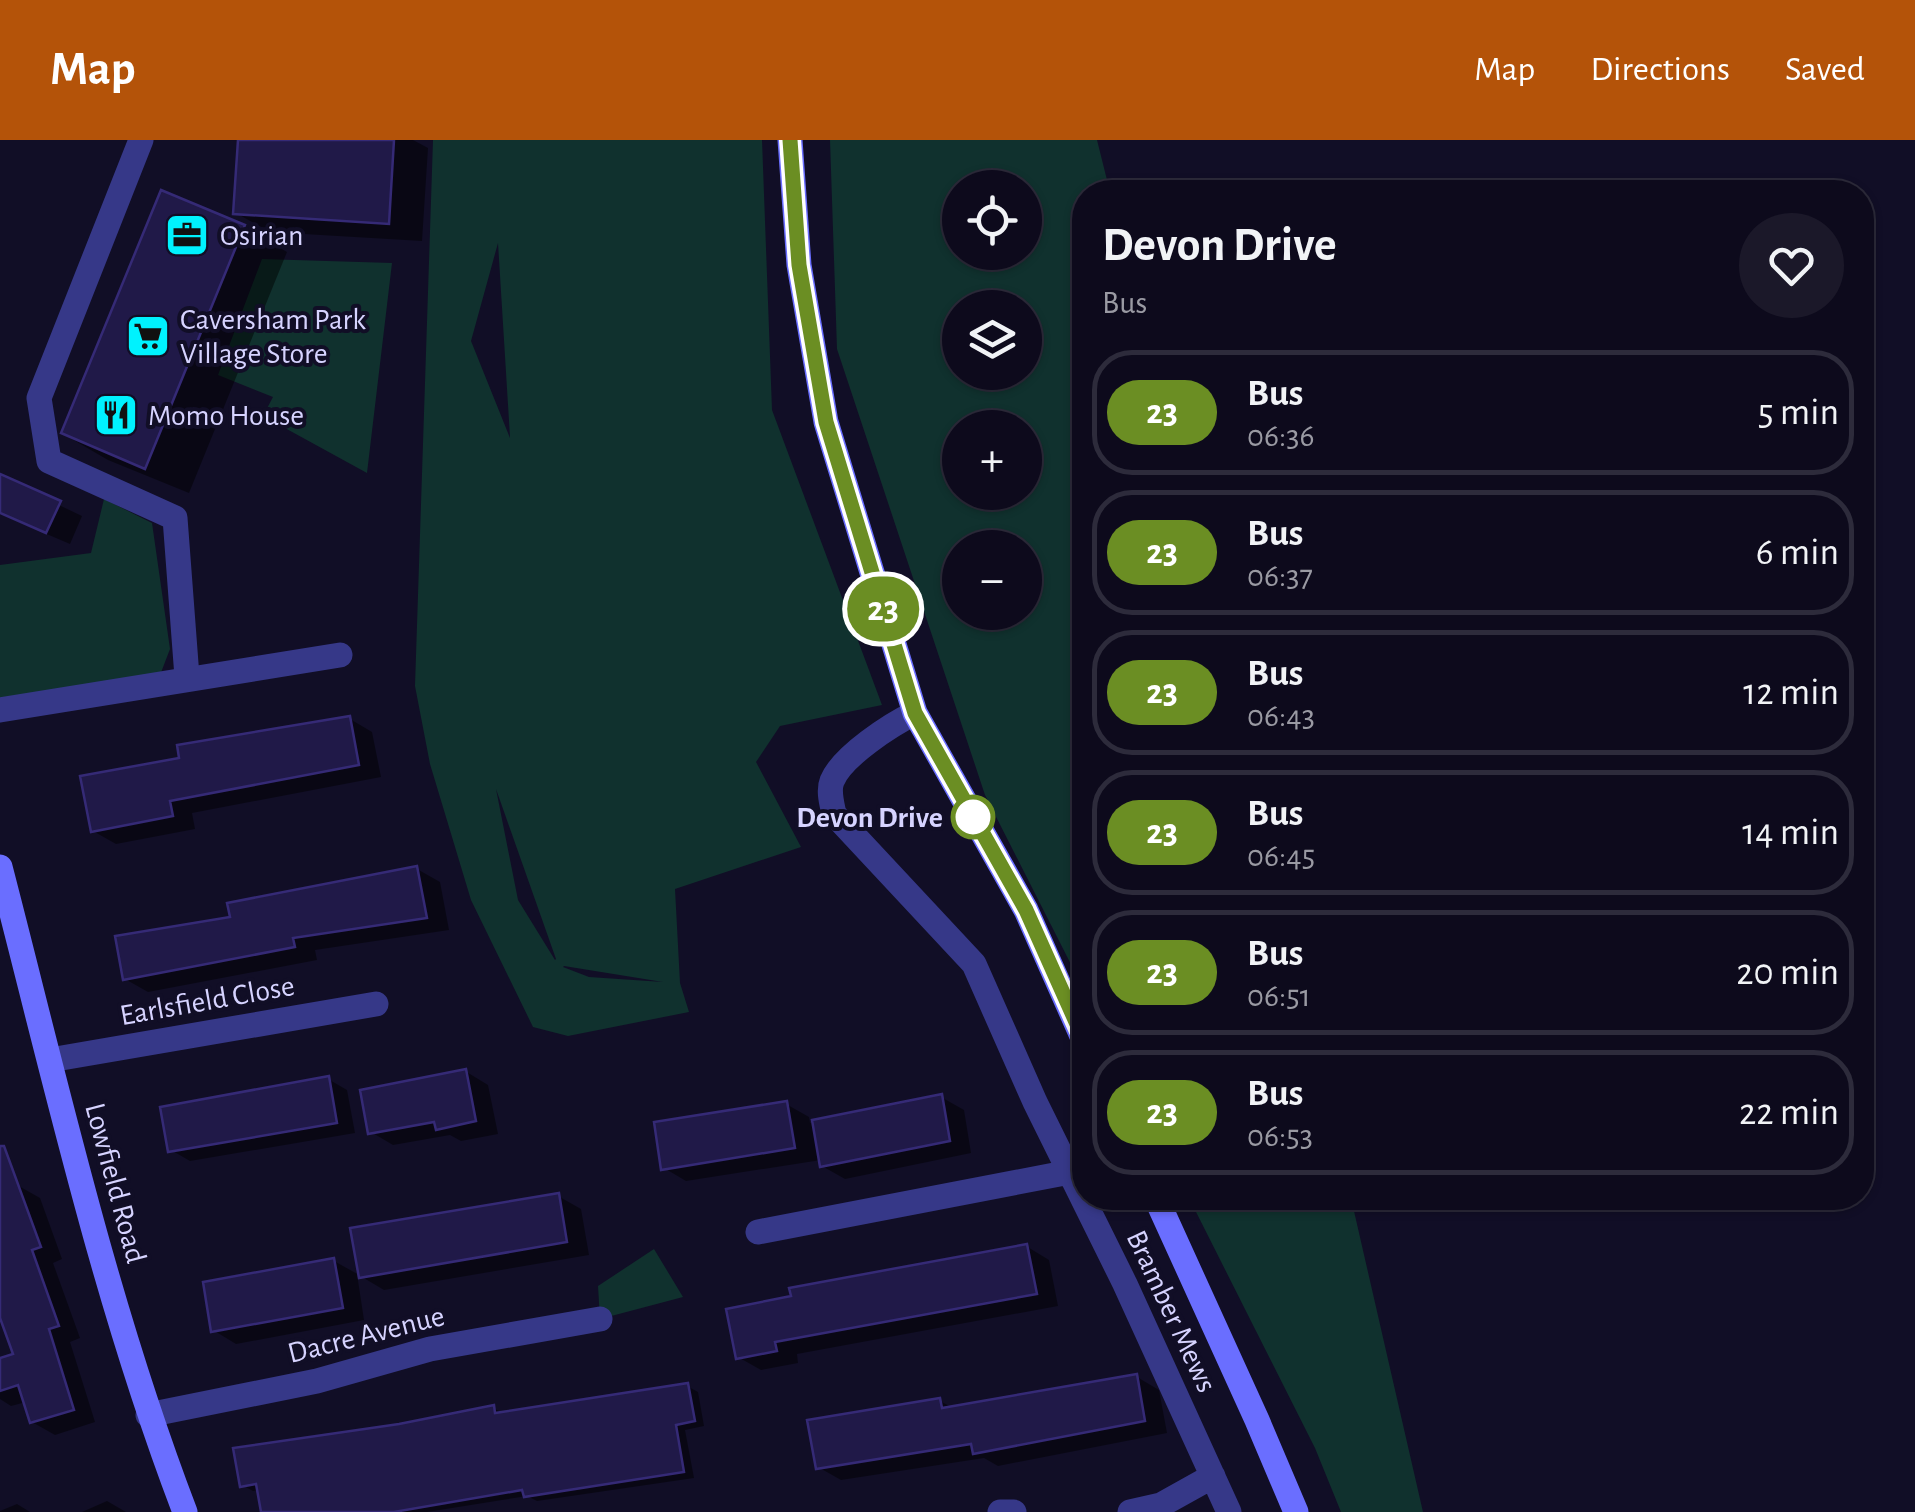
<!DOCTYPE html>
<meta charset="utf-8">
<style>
:root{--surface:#0d0a1c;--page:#1b1829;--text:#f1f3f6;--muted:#9a9aa3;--line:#2d2b3b;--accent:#b45309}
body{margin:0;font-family:"Alegreya Sans",sans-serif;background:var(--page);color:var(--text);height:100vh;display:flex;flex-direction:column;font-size:38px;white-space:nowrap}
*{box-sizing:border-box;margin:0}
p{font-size:32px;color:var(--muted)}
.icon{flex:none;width:55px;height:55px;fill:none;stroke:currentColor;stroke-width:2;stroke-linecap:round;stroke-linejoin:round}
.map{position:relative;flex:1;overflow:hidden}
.details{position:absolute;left:1072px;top:40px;width:802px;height:1030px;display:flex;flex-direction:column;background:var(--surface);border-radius:40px;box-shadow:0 2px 8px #0004,0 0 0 2px var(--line)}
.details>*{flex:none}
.badge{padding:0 20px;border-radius:32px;font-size:35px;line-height:65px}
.tools{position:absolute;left:942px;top:30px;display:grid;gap:20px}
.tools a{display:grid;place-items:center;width:100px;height:100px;border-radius:50%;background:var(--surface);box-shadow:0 2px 8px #0004,0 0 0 2px var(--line);font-size:50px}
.map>.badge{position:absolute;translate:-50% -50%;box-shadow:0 0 0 5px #fff}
.round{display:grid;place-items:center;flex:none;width:105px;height:105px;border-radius:52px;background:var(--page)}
.headline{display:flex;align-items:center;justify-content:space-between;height:170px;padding:0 30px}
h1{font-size:48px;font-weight:700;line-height:75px}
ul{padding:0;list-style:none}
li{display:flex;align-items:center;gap:30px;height:125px;margin:0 20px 15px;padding:0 10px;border:5px solid var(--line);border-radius:40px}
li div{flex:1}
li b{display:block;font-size:38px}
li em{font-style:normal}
li .badge{min-width:110px;font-weight:700;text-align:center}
header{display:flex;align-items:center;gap:60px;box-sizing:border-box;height:140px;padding:0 50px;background:var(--accent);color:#fff}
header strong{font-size:48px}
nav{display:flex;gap:55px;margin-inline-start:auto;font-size:35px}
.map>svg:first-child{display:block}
.green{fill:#10312e;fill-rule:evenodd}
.shadow{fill:#0007}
.building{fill:#201948;stroke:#352a76;stroke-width:2.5}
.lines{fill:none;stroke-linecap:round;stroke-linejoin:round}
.street{stroke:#363888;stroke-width:25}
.secondary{stroke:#6a6eff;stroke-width:25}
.line-casing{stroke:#fff;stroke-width:22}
.line{stroke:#6b8e23;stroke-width:15}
.stop-dot{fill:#fff;stroke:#6b8e23;stroke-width:5}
.labels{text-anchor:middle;stroke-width:8;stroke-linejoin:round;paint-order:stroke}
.poi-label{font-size:30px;fill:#d6d3ff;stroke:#110e26;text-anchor:start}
.stop-label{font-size:30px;font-weight:bold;fill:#d6d3ff;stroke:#110e26;text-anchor:end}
.street-label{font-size:30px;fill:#d6d3ff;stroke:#110e26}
</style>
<header>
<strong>Map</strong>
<nav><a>Map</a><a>Directions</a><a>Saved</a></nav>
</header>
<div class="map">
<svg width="1915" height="1372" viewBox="0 0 1915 1372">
<rect width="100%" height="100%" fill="#110e26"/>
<path class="green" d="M433 0H762L772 270 882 565 780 586 756 622 801 707 675 749 680 843 689 872 568 896 533 887 471 760 430 624 415 546ZM498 103 510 297V298L471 201ZM496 649 556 819 555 820 518 760ZM563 827 564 826 663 842 589 837Z
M830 0H1097L1110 52H1085V852L985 655 837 209ZM960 48H1025V112H960ZM960 168H1025V232H960ZM960 288H1025V352H960ZM960 408H1025V472H960Z
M262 119 392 123 367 333 263 276 273 257 218 235Z
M104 359 152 383 170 509 157 543 0 570V425L91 413Z
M1189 1058H1351L1423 1372H1341L1315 1308Z
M654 1109 683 1157 600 1179 598 1146Z"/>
<path class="shadow" d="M240 0H413L428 8 422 101 270 92 236 73Z
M162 53 244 87 287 112 189 353 108 320 65 295Z
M0 337 82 376 70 404 0 374Z
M350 579 372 592 381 637 192 673 195 689 116 704 93 691Z
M417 729 440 742 449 790 315 810 317 820 148 852 125 839 233 779Z
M465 931 488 945 498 994 461 1001 450 995 393 1005 371 992Z
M328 939 347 950 355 993 190 1021 171 1010Z
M941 957 964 970 971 1013 845 1039 822 1026 821 1020 686 1041 664 1028 786 964 809 977 810 983 890 970Z
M17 1045 40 1058 62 1119 53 1123 80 1198 70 1202 95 1282 55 1295 32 1282 26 1262 11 1266 0 1259V1221L16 1216 0 1170V1051Z
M558 1056 581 1069 589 1115 384 1150 357 1134 364 1180 236 1204 213 1190 334 1121 361 1136Z
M1026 1106 1049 1120 1058 1166 797 1214 798 1223 761 1230 738 1217 729 1171Z
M1137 1237 1159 1250 1167 1293 998 1326 984 1318 841 1340 818 1327 940 1261 953 1268Z
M687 1246 698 1252 704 1286 685 1290 694 1338 537 1361 527 1356 427 1372H264L260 1350 253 1351 242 1345 493 1268 505 1274Z
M107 1361 126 1372H82Z
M17 1364 30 1372H0V1371Z"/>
<path class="building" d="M238 0H394L389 84 233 74Z
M161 50 245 85 145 329 61 293Z
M0 334 61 361 46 393 0 373Z
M350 576 359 625 170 661 173 676 91 692 80 636 179 618 177 605Z
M417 726 427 778 293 798 295 807 123 840 115 796 230 777 227 763Z
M466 929 476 981 436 990 434 982 368 994 360 950Z
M329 936 337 983 168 1012 160 967Z
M942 954 950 1001 820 1027 812 980Z
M787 961 795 1008 661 1030 654 982Z
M0 1006H4L41 1107 32 1110 59 1186 49 1189 74 1270 30 1283 18 1245 0 1251V1218L13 1214 0 1178Z
M559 1053 567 1102 359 1138 350 1088Z
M1027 1104 1037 1154 775 1202 777 1211 736 1219 726 1169 791 1156 789 1148Z
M334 1118 343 1168 211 1192 203 1142Z
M1137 1234 1145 1281 973 1314 971 1304 816 1329 807 1280 940 1258 942 1268Z
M688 1243 695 1281 676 1285 684 1332 524 1357 522 1350 394 1372H261L256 1344 240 1347 233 1308 399 1284 494 1265 495 1273Z"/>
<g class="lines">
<path class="street" d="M141 0 39 258 49 321 175 378 187 537
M0 570 340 515
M915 573C892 584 842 616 832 641 828 651 832 664 834 674L974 824 1035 962 1125 1144 1229 1372
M50 920 376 864
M758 1092 1070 1032
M148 1275 317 1241 430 1209 600 1179
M1000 1372H1014
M1130 1372 1161 1365 1213 1336"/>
<path class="secondary" d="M790 0 799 125 826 282 915 573 1026 770 1085 903
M0 727C56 943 105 1163 185 1372
M1156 1058 1257 1280 1296 1372"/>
</g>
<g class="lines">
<g class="line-casing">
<path id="line" d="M790 0 799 125 826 282 915 573 1026 770 1085 902"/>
</g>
<use href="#line" class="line"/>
</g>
<defs>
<g id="office-square" transform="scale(2.25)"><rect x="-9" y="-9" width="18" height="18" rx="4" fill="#00f2fe" stroke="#110e26"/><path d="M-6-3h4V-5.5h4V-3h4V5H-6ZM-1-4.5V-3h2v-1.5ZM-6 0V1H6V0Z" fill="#111"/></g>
<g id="supermarket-square" transform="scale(2.25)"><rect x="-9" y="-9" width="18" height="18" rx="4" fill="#00f2fe" stroke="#110e26"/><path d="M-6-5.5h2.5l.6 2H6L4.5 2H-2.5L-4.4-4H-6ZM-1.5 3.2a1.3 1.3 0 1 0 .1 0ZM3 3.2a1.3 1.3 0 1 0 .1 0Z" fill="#111"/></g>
<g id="restaurant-square" transform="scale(2.25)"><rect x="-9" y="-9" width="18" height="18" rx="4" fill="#00f2fe" stroke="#110e26"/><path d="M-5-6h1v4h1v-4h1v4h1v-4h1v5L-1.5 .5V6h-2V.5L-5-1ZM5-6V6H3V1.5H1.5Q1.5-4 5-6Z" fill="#111"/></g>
</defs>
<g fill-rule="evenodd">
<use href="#office-square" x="187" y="95"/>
<use href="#supermarket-square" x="148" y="196"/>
<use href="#restaurant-square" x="116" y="275"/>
</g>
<circle class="stop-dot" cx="973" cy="677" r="20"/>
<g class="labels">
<g class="poi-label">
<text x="220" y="105">Osirian</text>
<text x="180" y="189">Caversham Park<tspan x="180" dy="34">Village Store</tspan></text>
<text x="148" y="285">Momo House</text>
</g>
<g class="stop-label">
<text x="943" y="687">Devon Drive</text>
</g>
<g class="street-label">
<text transform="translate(207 860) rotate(-10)" y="10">Earlsfield Close</text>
<text transform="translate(116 1043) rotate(75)" y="10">Lowfield Road</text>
<text transform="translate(1172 1171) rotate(65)" y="10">Bramber Mews</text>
<text transform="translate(366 1194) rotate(-14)" y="10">Dacre Avenue</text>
</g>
</g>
</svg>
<div class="tools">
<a><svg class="icon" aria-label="locate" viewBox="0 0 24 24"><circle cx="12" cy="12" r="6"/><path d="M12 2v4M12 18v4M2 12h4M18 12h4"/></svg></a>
<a><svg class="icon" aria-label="layers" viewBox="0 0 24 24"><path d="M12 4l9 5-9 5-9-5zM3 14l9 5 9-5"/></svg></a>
<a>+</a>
<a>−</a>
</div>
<b class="badge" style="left:883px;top:469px;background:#6b8e23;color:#fff">23</b>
<section class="details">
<div class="headline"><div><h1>Devon Drive</h1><p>Bus</p></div><a class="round"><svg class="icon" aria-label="heart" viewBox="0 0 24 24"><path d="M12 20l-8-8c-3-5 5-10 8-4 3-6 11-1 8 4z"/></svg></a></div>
<ul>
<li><span class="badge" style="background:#6b8e23;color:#fff">23</span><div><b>Bus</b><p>06:36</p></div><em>5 min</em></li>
<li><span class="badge" style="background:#6b8e23;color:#fff">23</span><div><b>Bus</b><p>06:37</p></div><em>6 min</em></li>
<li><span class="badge" style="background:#6b8e23;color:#fff">23</span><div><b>Bus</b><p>06:43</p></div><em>12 min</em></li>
<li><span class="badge" style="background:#6b8e23;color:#fff">23</span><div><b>Bus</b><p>06:45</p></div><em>14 min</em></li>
<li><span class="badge" style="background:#6b8e23;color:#fff">23</span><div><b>Bus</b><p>06:51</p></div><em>20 min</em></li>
<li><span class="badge" style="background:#6b8e23;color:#fff">23</span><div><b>Bus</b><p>06:53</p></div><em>22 min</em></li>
</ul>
</section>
</div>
